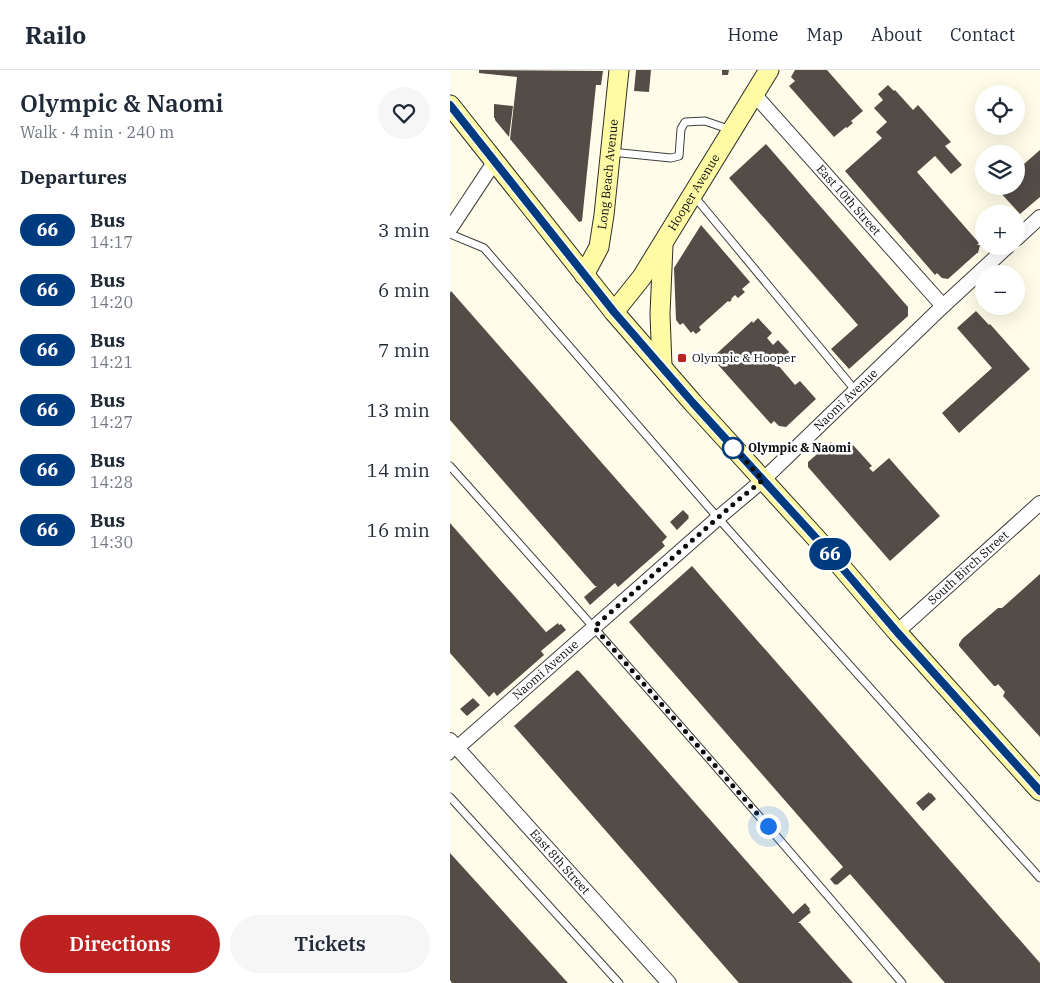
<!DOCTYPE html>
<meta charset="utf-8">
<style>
:root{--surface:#fff;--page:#f6f6f7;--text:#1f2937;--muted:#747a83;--line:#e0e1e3;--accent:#bd2220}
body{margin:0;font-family:"IBM Plex Serif",serif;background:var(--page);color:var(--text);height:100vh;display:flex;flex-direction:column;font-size:19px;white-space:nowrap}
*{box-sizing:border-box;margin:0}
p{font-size:16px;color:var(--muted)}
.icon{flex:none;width:28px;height:28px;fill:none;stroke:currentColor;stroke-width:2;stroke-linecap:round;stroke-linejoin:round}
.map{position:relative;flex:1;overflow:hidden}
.details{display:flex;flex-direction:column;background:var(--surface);width:450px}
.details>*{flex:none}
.badge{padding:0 10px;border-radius:16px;font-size:18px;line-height:32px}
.fabs{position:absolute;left:525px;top:15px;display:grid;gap:10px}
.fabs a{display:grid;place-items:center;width:50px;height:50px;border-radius:50%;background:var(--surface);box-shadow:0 5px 20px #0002;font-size:25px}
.you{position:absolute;width:25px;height:25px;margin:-12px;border:4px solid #fff;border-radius:50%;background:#1a73e8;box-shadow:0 0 0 8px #1a73e833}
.map>.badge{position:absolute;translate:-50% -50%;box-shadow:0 0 0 2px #fff}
h2{padding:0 20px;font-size:19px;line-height:45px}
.round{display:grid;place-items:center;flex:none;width:52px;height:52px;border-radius:26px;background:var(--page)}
.head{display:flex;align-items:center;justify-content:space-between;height:85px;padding:0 20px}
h1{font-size:24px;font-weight:600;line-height:38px}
.action{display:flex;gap:10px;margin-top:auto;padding:10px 20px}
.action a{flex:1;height:58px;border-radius:30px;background:var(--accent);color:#fff;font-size:20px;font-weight:600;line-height:58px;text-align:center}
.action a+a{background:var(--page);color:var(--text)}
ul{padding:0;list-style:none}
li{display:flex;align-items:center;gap:15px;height:60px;padding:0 20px}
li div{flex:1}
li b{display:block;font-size:19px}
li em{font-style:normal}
li .badge{min-width:55px;font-weight:700;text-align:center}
header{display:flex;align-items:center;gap:30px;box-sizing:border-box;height:70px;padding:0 25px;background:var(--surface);border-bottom:1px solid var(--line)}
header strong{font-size:24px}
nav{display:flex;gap:28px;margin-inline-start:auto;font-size:18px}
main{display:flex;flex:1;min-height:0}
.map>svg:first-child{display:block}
.building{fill:#544d47}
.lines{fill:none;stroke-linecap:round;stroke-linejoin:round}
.lane-casing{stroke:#3e3e3e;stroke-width:9}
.street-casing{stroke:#3e3e3e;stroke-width:16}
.secondary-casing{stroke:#2d2d2d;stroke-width:21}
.lane{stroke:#fff;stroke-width:7}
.street{stroke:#fff;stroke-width:14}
.secondary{stroke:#fffaa4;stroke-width:19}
.line-casing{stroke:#fff;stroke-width:11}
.line{stroke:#003b80;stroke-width:8}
.walk{stroke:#0b0b0b;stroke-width:5;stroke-dasharray:0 9}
.poi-dot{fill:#bd2220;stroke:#fff;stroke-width:2}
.stop-dot{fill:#fff;stroke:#003b80;stroke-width:2.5}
.labels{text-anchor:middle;stroke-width:5;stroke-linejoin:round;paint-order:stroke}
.street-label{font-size:12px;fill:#0b0b0b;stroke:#fff}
.poi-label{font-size:12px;fill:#0b0b0b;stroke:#fff;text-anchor:start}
.stop-label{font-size:12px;font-weight:bold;fill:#0b0b0b;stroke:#fff;text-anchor:start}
</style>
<header>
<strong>Railo</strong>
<nav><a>Home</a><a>Map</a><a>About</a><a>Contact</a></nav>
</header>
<main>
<section class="details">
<div class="head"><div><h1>Olympic &amp; Naomi</h1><p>Walk · 4 min · 240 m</p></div><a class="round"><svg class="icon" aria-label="heart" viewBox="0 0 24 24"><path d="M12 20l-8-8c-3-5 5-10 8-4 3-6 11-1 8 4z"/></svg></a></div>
<h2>Departures</h2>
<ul>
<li><span class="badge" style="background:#003b80;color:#fff">66</span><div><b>Bus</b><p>14:17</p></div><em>3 min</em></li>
<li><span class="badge" style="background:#003b80;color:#fff">66</span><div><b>Bus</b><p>14:20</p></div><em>6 min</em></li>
<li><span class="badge" style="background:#003b80;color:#fff">66</span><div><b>Bus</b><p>14:21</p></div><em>7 min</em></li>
<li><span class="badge" style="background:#003b80;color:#fff">66</span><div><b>Bus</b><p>14:27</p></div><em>13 min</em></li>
<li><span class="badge" style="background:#003b80;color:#fff">66</span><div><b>Bus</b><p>14:28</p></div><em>14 min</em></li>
<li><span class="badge" style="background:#003b80;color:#fff">66</span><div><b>Bus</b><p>14:30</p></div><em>16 min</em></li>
</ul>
<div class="action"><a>Directions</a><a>Tickets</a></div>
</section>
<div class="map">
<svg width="590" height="913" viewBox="0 0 590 913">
<rect width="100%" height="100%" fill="#fffce9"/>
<path class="building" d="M29 0 153 1 151 15H146L132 151 129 152 60 69 67 7 29 3Z
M186 0H201L199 22 184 21Z
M272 0H279L278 5H272Z
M345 0H377L413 41 401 51 403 53 397 58 396 57 384 67 339 16 345 11 341 7Z
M438 15 444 21 445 20 463 40 468 35 501 72 495 76 512 95 501 104 485 86 467 102 529 173 527 175H530L528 183H527L498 209 492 208 487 203 485 205 395 101 432 68 426 62 437 52 424 38 433 30 428 24Z
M44 34 63 36 59 67 45 50V48H44Z
M316 74 458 237V246L399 299 381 279 408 255 279 108Z
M590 80V127L570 144 547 119 550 116H566V101Z
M251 155 300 212 292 219 295 222 288 228 285 225 281 229 282 230 279 232 278 231 249 257 251 260 246 264 243 261 241 263 233 253 230 255 226 250 224 198Z
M1 221 217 467 212 472 215 476 168 517 165 513 140 535 134 527 147 516H145L0 350V223Z
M526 241 539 255 540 254 580 299 509 363 492 343 542 298 507 258Z
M308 248 322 263 317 268 323 275 328 270 339 282 334 287 336 289 328 295 345 315 350 311 366 329 336 357 329 356 324 351 321 354 262 288 302 251 303 253Z
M381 372 392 384 403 375 422 396 419 398 423 402 439 388 490 446 440 491 358 397V392Z
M233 440 239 446 238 447 239 448 227 460 220 452Z
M0 453 96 562 95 563 108 553 109 555 111 554 116 560 91 581 94 585 47 626 44 622 39 627 0 583Z
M242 496 590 893V913H495L400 804 387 815 386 814 385 815 380 809 393 797 179 552Z
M590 504V667L553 626 555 622 548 614 546 616H544L509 576V574L512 569 548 538H552Z
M127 600 128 601H129L343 844 355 833 360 839 359 840 361 842 348 853H350L403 913H289L64 656Z
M23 628 30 635 17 646 10 639Z
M479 722 480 724 481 723 486 729 473 741 466 733Z
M0 783 118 913H2L0 910Z"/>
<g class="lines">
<g class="lane-casing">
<path id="lane" d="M161 82 221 88 229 86 231 59 235 52 255 51 281 60
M244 126 405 320
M0 164 34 178 268 448 590 808
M0 396C153 567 304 738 452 913
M0 686 7 678
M0 727 169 913"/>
</g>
<g class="street-casing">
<g id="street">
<path id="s1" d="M304 24 493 236"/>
<path d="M0 159 45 91"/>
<path d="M566 169 590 147"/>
<path id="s2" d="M447 562 590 433"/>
<path id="s3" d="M0 670 219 913"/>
<path id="s4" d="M7 678 268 448 313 410 493 236 558 176"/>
</g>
</g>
<g class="secondary-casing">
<g id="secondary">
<path d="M0 35 164 242 243 333 376 479 447 562 590 721"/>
<path id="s5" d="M134 205 149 177 154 145 169 0"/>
<path id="s6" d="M164 242 192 207 319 0"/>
<path d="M212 296 210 244 213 175"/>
</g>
</g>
<use href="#lane" class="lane"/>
<use href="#street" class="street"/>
<use href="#secondary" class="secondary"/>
</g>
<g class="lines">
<g class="line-casing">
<path id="line" d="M0 35 164 242 243 333 376 479 447 562 590 721"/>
</g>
<use href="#line" class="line"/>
<path class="walk" d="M283 378 281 375 313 410 287 431 144 557 318 756"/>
</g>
<rect class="poi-dot" x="227" y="283" width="10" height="10" rx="2.5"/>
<circle class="stop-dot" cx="283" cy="378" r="10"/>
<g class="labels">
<g class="street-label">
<text dy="4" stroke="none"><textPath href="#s5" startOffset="105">Long Beach Avenue</textPath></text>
<text dy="4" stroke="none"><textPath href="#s6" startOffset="144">Hooper Avenue</textPath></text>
<text dy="4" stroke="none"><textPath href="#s1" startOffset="142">East 10th Street</textPath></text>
<text dy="4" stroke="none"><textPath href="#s4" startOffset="522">Naomi Avenue</textPath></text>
<text dy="4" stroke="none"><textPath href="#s2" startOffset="96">South Birch Street</textPath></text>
<text dy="4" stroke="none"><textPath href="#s4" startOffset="118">Naomi Avenue</textPath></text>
<text dy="4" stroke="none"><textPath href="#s3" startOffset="164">East 8th Street</textPath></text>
</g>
<g class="poi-label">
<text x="242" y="292">Olympic &amp; Hooper</text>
</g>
<g class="stop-label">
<text x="298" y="382">Olympic &amp; Naomi</text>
</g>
</g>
</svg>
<div class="fabs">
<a><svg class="icon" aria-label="locate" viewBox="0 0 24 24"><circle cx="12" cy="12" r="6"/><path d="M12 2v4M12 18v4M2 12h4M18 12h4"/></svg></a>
<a><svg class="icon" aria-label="layers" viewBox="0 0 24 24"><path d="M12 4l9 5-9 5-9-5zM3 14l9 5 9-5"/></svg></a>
<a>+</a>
<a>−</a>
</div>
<div class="you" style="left:318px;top:756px"></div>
<b class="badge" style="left:380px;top:484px;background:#003b80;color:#fff">66</b>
</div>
</main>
